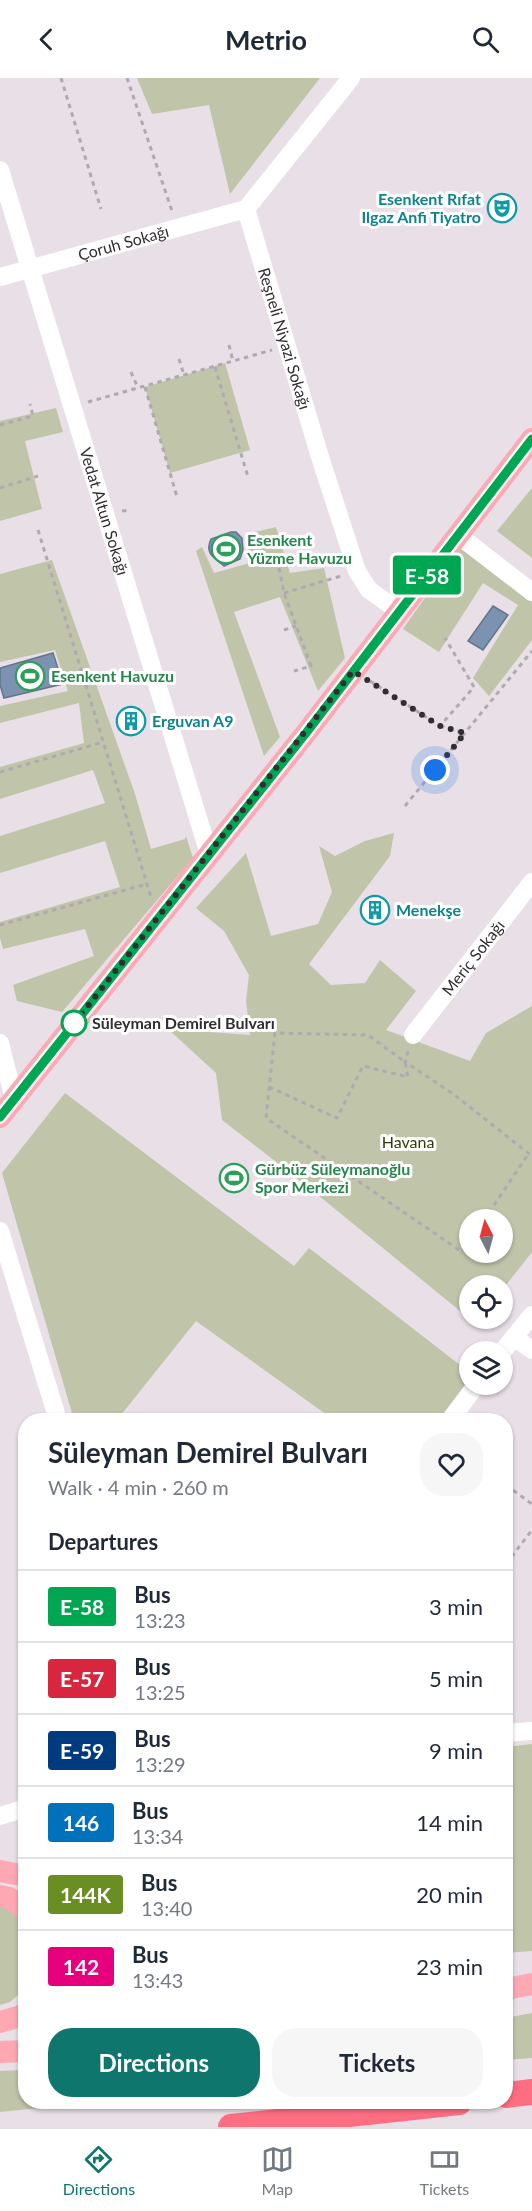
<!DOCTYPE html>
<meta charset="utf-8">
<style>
:root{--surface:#fff;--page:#f6f6f7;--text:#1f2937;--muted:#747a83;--line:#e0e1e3;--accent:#0f766e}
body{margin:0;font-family:Lato,sans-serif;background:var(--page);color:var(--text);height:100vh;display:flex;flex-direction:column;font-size:22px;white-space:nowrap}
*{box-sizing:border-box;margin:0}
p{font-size:20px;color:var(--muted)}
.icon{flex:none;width:33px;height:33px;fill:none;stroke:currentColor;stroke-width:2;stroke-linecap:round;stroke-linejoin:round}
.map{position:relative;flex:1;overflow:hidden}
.drawer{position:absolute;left:18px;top:1335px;width:495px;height:696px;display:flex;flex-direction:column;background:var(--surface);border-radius:24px;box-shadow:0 2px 4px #0004}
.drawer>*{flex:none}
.badge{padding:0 12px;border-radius:4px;font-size:21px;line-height:39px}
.needle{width:39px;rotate:354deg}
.fabs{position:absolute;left:459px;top:1131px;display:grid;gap:12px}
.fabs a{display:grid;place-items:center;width:54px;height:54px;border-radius:50%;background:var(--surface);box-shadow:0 2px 4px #0004;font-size:30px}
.you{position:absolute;width:30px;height:30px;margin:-15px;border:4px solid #fff;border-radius:50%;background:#1a73e8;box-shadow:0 0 0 9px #1a73e833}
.map>.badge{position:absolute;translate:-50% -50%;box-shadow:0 0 0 3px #fff}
h2{padding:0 30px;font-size:22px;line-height:54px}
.round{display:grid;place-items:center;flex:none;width:63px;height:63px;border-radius:24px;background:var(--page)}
.overview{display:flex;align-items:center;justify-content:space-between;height:102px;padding:0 30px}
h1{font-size:28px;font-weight:700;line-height:45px}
.action{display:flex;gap:12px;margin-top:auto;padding:12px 30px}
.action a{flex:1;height:69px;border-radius:24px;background:var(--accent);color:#fff;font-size:24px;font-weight:700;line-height:69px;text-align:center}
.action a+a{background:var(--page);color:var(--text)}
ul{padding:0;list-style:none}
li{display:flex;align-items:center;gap:18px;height:72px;padding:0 30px;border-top:2px solid var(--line)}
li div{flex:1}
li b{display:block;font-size:22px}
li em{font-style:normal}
li .badge{min-width:66px;font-weight:700;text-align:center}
header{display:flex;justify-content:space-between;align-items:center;height:78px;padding:0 30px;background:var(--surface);font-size:27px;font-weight:700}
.tabs{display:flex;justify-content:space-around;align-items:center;height:84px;border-top:2px solid var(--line);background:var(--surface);font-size:16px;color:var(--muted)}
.tabs a{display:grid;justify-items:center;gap:3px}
.tabs .selected{color:var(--accent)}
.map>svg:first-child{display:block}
.green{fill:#c0c4a9;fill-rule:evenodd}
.water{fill:#7b92b1;stroke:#65748b;stroke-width:1.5}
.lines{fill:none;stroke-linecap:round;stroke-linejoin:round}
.path{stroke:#b1a9b0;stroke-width:3;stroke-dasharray:4.5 4.5;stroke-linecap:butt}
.minor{stroke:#fff;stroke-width:18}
.major{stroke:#fea8b4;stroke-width:22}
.highway{stroke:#fe6e82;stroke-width:26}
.line-casing{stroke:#fff;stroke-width:14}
.line{stroke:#00a651;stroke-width:9}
.walk{stroke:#312d31;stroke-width:6;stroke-dasharray:0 10.8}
.stop-dot{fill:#fff;stroke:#00a651;stroke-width:3}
.labels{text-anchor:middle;stroke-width:6;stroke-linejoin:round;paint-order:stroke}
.culture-label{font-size:16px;font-weight:bold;fill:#0d838f;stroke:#fff;text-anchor:start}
.street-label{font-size:16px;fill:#312d31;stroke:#fff}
.leisure-label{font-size:16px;font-weight:bold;fill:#27864d;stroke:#fff;text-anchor:start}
.stop-label{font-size:16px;font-weight:bold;fill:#312d31;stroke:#fff;text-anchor:start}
.park-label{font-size:16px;fill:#353908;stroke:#fff}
</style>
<header><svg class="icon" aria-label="back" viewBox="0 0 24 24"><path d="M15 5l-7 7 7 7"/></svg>Metrio<svg class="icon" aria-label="search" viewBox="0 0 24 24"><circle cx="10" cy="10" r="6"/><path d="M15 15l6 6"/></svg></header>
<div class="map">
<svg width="532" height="2049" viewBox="0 0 532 2049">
<rect width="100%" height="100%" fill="#e8dfe7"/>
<path class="green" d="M137 0H320L230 116 209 27 152 36Z
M225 285 250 372 170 395 145 309Z
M56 330 63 354 25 363 42 431 0 443V343Z
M532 410V480L497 453Z
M276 449 290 495 324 490 345 580 318 613 280 519 234 534 280 659 264 678 196 473 202 469 214 495 250 485 247 456Z
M463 466 532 520V562L489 618 473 600 518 527 483 505 439 574 403 551Z
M52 482 135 716 151 771 185 761 186 758 193 780 62 934 17 923 13 907 94 878 85 851 3 871 0 860V844L120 809 105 763 0 795V758L105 725 93 692 0 721V689L84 665 79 625 0 645V628L68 613 55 572 0 584V496Z
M394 755 390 778 309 886 331 907 365 905 380 882 416 913 386 952 470 983 486 955 532 928V1174L503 1211 502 1208H470V1240L480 1241 476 1246 302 1104 222 1042 216 995 168 951 250 957 246 923 249 897 224 853 196 830 246 775 271 858 318 846 332 814 319 768 335 778 365 763ZM470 1142H502V1174H470Z
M65 1015 294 1188 309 1170 469 1294 470 1306 450 1342H334L196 1243 117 1342H74L2 1095Z
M532 1666V1873L506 1875V1669Z
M0 1828 26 1839 25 1911 10 1924 0 1927Z
M532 1935V1980L506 1982V1940Z
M25 1992 26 2024H100L0 2034V1993Z"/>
<path class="water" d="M231 454H236L242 460 243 472 240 481 224 488C215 480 204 476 211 461Z
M493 528 508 537 483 572 468 563Z
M53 575 63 606 4 620 0 607V590Z"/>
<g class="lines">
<path class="path" d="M61 0 101 131
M127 0 172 133
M229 267 233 283
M179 281 184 297
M215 289 248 399
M131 294 138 310
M145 309 177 419
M88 324 272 272
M0 347 33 338 30 326
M0 410 38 398
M122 433 131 432
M38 452 151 819
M279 490 284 515 311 588 294 593
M284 515 341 498
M284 552 296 548
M370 603 440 648 474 609 445 560
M440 648 464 655
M0 694 103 664
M405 728 532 573
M0 847 147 806
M408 973 405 984 452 1015 532 1078
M269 1009 337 1040 363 988 408 999 405 984 368 957 275 955 266 1040 462 1174 470 1163
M484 1142 529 1075
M506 1407 532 1426
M506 1486 532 1452"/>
<g class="minor">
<path id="s1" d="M351 0 246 131 320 379 357 493 369 512 399 533"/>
<path id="s2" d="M0 92 209 776"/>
<path id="s3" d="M0 199 246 131"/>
<path d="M458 457 532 514"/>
<path id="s4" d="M413 957 532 804"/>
<path d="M0 965 14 1021"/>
<path d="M0 1153 58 1342"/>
<path d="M514 1259 532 1272"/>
<path d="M502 1274 532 1237"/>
<path d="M450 1342 477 1306"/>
<path d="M506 1655 532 1653"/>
<path d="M0 1738 26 1730"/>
</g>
<path class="major" d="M0 1039 306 655 532 361
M0 1793 26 1798
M0 1818 9 1820 26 1831
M506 1911 532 1906
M0 1944 21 1938 26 1934
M0 1974 26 1973"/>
<path class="highway" d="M506 2017 532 2014
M231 2049 459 2024"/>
</g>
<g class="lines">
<g class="line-casing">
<path id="line" d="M0 1039 306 655 532 361"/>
</g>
<use href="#line" class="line"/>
<path class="walk" d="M74 945 68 953 353 593 440 648 465 655 435 692"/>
</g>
<defs>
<g id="theatre-ring" transform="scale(1.5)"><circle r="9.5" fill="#fff" stroke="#0f9aa8" stroke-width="1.5"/><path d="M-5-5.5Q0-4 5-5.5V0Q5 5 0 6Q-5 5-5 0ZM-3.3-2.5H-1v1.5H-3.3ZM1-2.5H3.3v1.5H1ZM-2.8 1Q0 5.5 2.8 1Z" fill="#0f9aa8"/></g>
<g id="stadium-ring" transform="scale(1.5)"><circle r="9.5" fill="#fff" stroke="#2e9e5b" stroke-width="1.5"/><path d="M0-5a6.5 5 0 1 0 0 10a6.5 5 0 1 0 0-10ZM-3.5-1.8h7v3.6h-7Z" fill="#2e9e5b"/></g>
<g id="building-ring" transform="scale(1.5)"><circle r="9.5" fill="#fff" stroke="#0f9aa8" stroke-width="1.5"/><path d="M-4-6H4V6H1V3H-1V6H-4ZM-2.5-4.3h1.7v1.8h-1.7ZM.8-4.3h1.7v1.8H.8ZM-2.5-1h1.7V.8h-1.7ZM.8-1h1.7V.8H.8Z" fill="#0f9aa8"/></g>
</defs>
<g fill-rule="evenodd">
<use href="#theatre-ring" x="502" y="130"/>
<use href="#stadium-ring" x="226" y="471"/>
<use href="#stadium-ring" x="30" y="598"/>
<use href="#building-ring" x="131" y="643"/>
<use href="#building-ring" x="375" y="832"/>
<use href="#stadium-ring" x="234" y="1100"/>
</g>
<circle class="stop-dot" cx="74" cy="945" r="12"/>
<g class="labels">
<g class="culture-label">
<text x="481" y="127" text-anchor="end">Esenkent Rıfat<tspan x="481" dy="18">Ilgaz Anfi Tiyatro</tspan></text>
<text x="152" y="649">Erguvan A9</text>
<text x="396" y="838">Menekşe</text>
</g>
<g class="street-label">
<text dy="6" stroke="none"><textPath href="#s3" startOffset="128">Çoruh Sokağı</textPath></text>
<text dy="6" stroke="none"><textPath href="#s1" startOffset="303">Reşneli Niyazi Sokağı</textPath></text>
<text dy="6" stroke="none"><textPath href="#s2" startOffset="357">Vedat Altun Sokağı</textPath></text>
<text dy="6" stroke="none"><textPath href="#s4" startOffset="98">Meriç Sokağı</textPath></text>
</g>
<g class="leisure-label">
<text x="247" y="468">Esenkent<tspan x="247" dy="18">Yüzme Havuzu</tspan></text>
<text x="51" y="604">Esenkent Havuzu</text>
<text x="255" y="1097">Gürbüz Süleymanoğlu<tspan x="255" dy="18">Spor Merkezi</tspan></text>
</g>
<g class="stop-label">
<text x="92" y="951">Süleyman Demirel Bulvarı</text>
</g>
<g class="park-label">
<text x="408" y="1070">Havana</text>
</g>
</g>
</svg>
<div class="fabs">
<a><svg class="needle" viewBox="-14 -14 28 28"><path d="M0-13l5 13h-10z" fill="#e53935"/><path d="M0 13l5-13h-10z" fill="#747a83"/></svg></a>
<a><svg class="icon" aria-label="locate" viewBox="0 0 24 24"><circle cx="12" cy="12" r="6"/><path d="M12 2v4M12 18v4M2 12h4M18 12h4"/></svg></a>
<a><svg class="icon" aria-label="layers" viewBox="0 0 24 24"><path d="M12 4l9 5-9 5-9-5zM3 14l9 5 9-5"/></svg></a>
</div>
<div class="you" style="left:435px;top:692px"></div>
<b class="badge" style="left:427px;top:497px;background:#00a651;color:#fff">E-58</b>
<section class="drawer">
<div class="overview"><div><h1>Süleyman Demirel Bulvarı</h1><p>Walk · 4 min · 260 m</p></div><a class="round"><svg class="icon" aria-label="heart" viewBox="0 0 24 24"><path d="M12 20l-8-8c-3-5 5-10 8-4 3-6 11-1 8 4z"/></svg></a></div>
<h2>Departures</h2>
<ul>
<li><span class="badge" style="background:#00a651;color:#fff">E-58</span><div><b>Bus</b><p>13:23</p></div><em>3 min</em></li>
<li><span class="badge" style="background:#d7263d;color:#fff">E-57</span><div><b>Bus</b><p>13:25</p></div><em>5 min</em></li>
<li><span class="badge" style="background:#003b80;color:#fff">E-59</span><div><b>Bus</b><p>13:29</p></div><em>9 min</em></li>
<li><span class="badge" style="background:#0072bc;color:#fff">146</span><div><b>Bus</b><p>13:34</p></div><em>14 min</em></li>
<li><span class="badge" style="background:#6b8e23;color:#fff">144K</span><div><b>Bus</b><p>13:40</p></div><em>20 min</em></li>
<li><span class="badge" style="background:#e6007e;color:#fff">142</span><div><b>Bus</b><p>13:43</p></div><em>23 min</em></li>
</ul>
<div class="action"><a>Directions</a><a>Tickets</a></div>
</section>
</div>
<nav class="tabs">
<a class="selected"><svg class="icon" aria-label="directions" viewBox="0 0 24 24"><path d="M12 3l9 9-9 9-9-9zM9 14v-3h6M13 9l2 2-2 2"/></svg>Directions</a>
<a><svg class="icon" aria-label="map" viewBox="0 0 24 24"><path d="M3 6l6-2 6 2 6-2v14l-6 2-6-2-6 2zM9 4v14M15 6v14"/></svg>Map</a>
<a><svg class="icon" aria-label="tickets" viewBox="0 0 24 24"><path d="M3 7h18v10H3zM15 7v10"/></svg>Tickets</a>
</nav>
